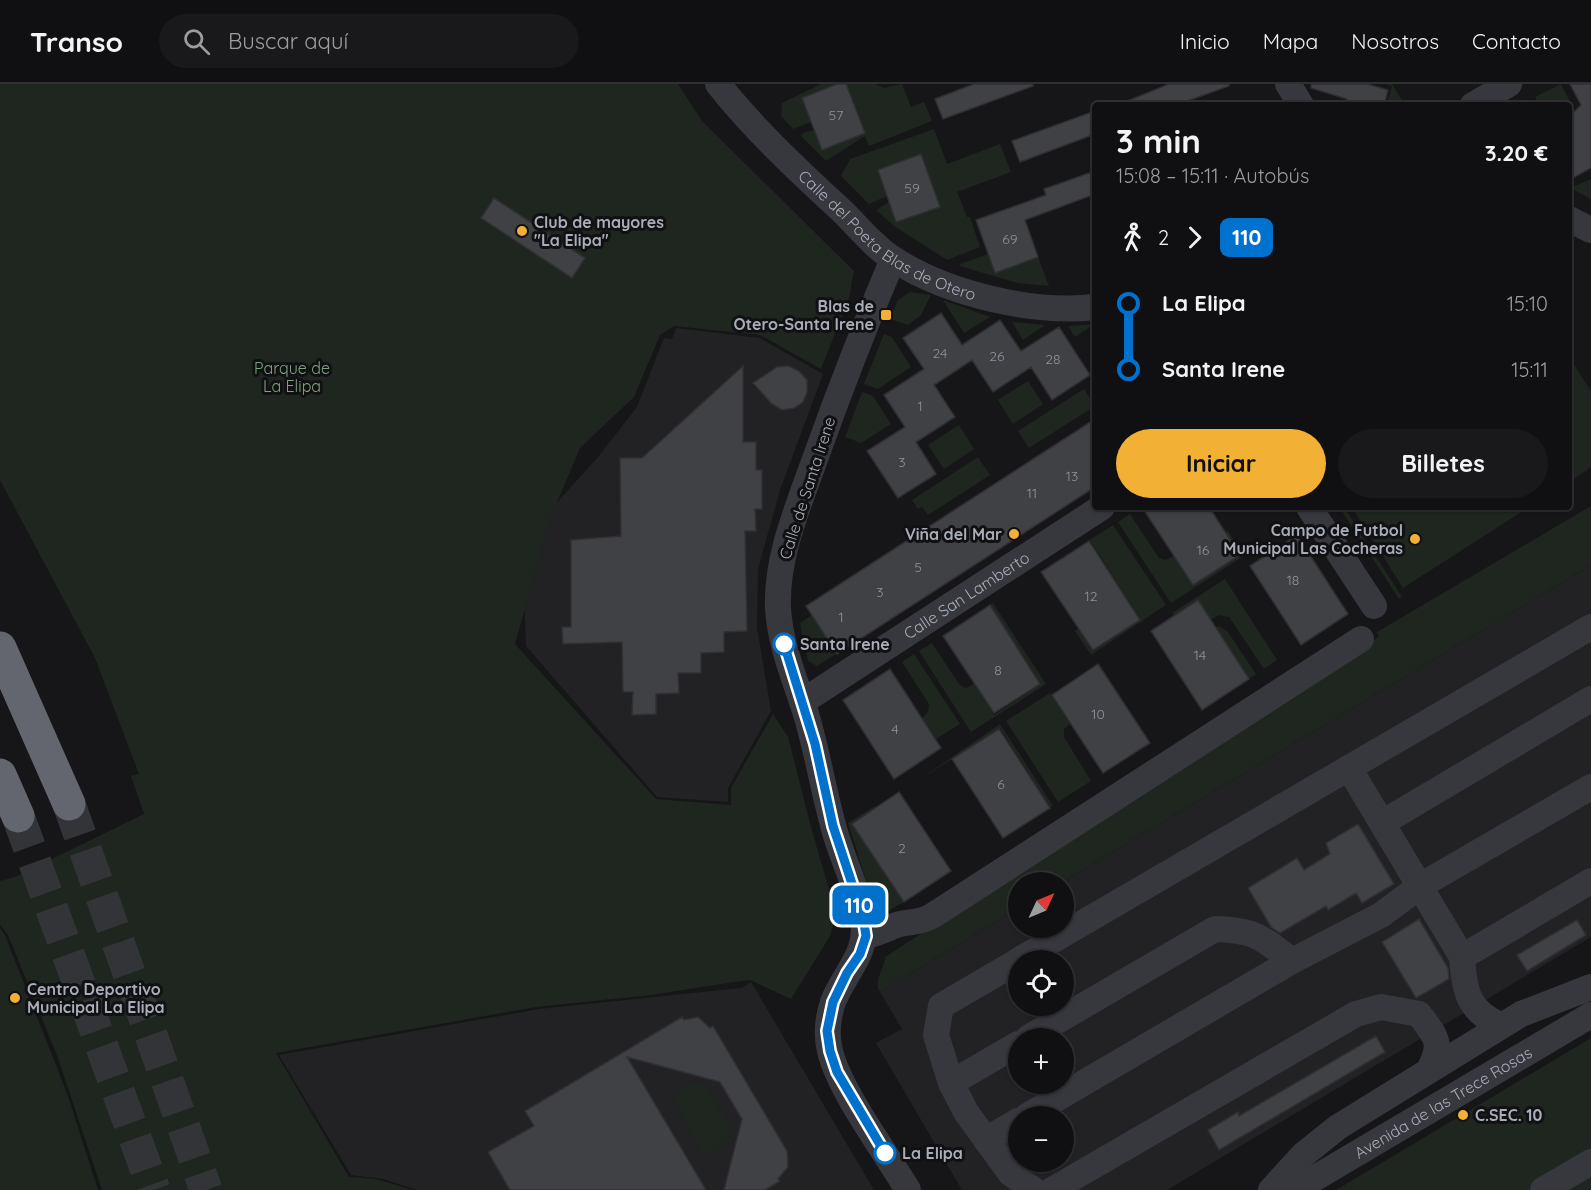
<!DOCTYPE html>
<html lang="es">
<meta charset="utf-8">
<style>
:root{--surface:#101012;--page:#19191b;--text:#f1f3f6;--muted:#9c9d9f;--line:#303032;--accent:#f2b134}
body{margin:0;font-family:Quicksand,sans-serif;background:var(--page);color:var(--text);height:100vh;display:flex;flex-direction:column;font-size:22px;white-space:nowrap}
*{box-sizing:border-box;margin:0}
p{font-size:20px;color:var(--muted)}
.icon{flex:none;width:33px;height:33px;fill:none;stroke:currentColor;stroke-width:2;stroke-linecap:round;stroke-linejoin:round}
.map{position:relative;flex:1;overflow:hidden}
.panel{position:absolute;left:1092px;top:18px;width:480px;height:408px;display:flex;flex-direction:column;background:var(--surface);border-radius:6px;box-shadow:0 2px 4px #0004,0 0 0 2px var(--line)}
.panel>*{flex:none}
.badge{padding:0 12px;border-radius:9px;font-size:21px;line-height:39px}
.needle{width:39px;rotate:46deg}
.buttons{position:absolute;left:1008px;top:788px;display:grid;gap:12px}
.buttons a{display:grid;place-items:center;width:66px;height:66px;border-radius:50%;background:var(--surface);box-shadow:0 2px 4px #0004,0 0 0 2px var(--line);font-size:30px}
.map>.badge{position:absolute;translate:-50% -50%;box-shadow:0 0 0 3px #fff}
.legs{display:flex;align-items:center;gap:9px;height:66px;padding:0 24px;font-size:20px}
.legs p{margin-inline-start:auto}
.headline{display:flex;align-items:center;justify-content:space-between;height:102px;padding:0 24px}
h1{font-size:33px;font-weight:700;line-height:45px}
.primary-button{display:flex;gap:12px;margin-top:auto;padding:12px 24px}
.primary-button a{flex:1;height:69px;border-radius:36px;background:var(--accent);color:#111;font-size:24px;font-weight:700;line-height:69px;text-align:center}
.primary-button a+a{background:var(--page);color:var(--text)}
ul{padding:0 24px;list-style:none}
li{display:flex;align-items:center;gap:21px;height:66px;font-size:22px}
li i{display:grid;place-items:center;width:9px;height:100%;margin:0 8px;background:currentColor}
li i::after{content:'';width:15px;height:15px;margin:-8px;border:4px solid;border-radius:50%;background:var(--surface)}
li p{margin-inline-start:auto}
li:first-child i{background:linear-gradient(#0000 50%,currentColor 0)}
li:last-child i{background:linear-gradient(currentColor 50%,#0000 0)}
header{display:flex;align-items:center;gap:36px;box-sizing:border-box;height:84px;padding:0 30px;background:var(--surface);border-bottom:2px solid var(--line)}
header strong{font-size:28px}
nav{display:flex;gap:33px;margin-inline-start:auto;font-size:21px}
.search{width:420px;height:54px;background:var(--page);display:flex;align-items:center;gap:15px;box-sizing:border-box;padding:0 21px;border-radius:33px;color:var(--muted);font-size:22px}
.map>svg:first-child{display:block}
.built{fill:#222225;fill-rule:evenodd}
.green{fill:#1e261f}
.building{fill:#404145;stroke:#303034;stroke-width:1.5}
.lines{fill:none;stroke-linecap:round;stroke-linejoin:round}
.highway-tunnel{stroke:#333438;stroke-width:33;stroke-dasharray:33 16;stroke-linecap:butt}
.minor{stroke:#37383d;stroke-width:26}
.highway{stroke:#63666e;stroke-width:33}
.line-1-casing{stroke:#fff;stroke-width:14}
.line-1{stroke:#0072ce;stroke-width:9}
.poi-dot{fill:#f2b134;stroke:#111113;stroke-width:2}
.stop-1-dot{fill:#fff;stroke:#0072ce;stroke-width:3}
.labels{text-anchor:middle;stroke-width:6;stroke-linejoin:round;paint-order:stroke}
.number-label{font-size:14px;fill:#8e929b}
.poi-label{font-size:16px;font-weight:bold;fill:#a8adb8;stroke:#111113;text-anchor:start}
.street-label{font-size:16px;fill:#a8adb8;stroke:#111113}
.park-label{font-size:16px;fill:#7fa381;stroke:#111113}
.stop-label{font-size:16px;font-weight:bold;fill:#a8adb8;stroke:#111113;text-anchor:start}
</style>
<header>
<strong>Transo</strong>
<div class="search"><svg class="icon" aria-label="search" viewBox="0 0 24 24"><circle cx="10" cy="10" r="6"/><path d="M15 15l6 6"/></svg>Buscar aquí</div>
<nav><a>Inicio</a><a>Mapa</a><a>Nosotros</a><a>Contacto</a></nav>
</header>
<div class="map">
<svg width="1591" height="1106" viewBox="0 0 1591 1106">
<rect width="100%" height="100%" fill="#161618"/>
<path class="built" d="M676 244 760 254 823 290 780 406 758 485 757 544 771 627 728 704V718L657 713 526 562 522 457 598 373 637 323 664 254 672 255Z
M1591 481V853L1167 1106H962L876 959 902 945 880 908 1018 824V843H1064L1062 798ZM1018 876H1064V921H1018ZM1018 954H1064V999H1018ZM1018 1032H1064V1077H1018Z
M751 898 874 1106H417L383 1095 351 1091 279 971 539 925 741 904Z"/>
<path class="green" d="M0 0H678L702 37 854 187 849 214 821 285 760 251 674 242 660 251 634 313 580 364 550 435 515 560 656 715 731 721V704L773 630 788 653 811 743 836 830 830 852 791 915 750 896 734 898 651 911 536 923 276 969 349 1093 376 1095 412 1106H102L58 974 8 851 0 841V797L15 793 144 730 131 692 139 690 95 574 0 396Z
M821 0H837L802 14 811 38 793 45 781 32 782 19Z
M846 0H875L884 4 902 0 911 23 924 18 932 37 869 62 865 52 826 77 801 52 803 49 814 46 822 65 864 49Z
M1385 0H1392L1405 21H1386L1392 2Z
M1561 0 1576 29 1569 33V21H1539L1535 13Z
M934 45 947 80 1000 60 1011 88 957 108 967 133H970L980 163 947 176 894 142 876 126 889 118 897 138 939 123 921 70 878 86 887 112 869 120 841 92 850 75Z
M1591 95V115L1570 104Z
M988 170 995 188 1038 173 1049 202 1017 199 960 182V180Z
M910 208 931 211 921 231 908 241 890 235 898 216Z
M943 216 990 233 964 249Z
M1012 238 1045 241 1023 256Z
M1095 240 1075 253 1068 242Z
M884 250 892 253 911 283 878 305 864 300Z
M1569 273 1591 307V383L1569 398Z
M1028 297 1043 320 1013 340 998 316Z
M1084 305 1095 322 1029 364 1018 347Z
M862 308 873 312 891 340 861 359 845 353Z
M959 341 974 365 944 385 928 361Z
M978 373 990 391 928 431 922 423 918 425 912 416Z
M1591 422V481L1062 798H1018V824L880 908C873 897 884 886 885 873L1379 553 1377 548Z
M1339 423H1344L1402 513 1399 515Z
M1352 423H1529L1403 504Z
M1130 430 1159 474 1165 476 1174 472 1193 501 1239 471 1225 448 1228 447 1244 472 1171 519 1118 438Z
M1113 441 1166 521 1091 571 1075 547 1078 545 1093 567 1141 536 1090 456Z
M1225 495 1277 576 1264 585 1229 533 1218 531 1211 536 1198 516 1174 531 1172 529Z
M993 519 1046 600 971 648 919 567 932 559 959 600 965 604 974 600 994 631 1041 600 990 521Z
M812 531 836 570 817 582 808 577 800 539Z
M1219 542 1227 547 1256 590 1249 595 1216 544Z
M914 570 960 640 936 655 922 634 928 628 929 620 902 578Z
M1050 609 1070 640 1064 645V653L1091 697 1058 718 1006 637Z
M1000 640 1053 722 1050 723 1000 644 916 698Z
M875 722 876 724 852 740 904 818 884 829 874 822 848 739Z
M0 844 5 851 68 1012 98 1106H0Z
M1591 954V1106H1336Z
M691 999 706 1002 731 1044 727 1057 704 1071 671 1012Z"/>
<path class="building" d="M837 0H846L865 49 822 66 802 14Z
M974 0H1033V2L943 35 935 15Z
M1169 0H1229V2L1176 21H1118Z
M1311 0H1367L1388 6 1384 21H1345L1347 15 1311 4Z
M1570 0H1591V84L1569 96V33L1581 21Z
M1095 27V50L1020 78 1012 57Z
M921 70 940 123 896 138 878 86Z
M1095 87V110L1025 136 1038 173 995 189 976 136 1046 111 1044 105Z
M494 114 585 174 572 194 481 134Z
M941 229 962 261 1000 236 1021 267 1059 243 1090 291 1052 316 1031 283 993 308 972 276 934 301 955 333 916 358 936 390 898 414 867 367 905 343 884 311 924 285 903 254Z
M743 282V358H756V386H762V425H755L756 447H745L747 547 724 548V568L701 569V589H678L679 609 656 610V630L632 631 633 608H623L622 558 563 560 562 543H571V456L621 452 620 374H642Z
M788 282 799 287 807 296V308L803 318 794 324 782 326 772 320 753 299 777 283Z
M1095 335V403L837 570 806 522Z
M1142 423H1209L1240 471 1193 501Z
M1297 451 1348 530 1301 561 1250 482Z
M1089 457 1140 536 1093 566 1041 488Z
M1198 516 1249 595 1202 626 1151 547Z
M990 521 1040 600 994 629 943 552Z
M1098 580 1150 659 1103 689 1052 611Z
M890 585 941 664 894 695 843 616Z
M999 645 1050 724 1003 754 952 675Z
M899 708 951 787 904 818 852 740Z
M1358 740 1394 800 1362 819 1356 809 1328 826 1326 822 1280 849 1271 843 1248 804 1297 774 1304 786 1330 770 1326 759Z
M1419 835 1448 884 1449 895 1416 914 1382 858Z
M1577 836 1586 851 1527 887 1517 871Z
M682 933 684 936 698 933 710 944 713 942 787 1067 788 1083 778 1095 780 1097 765 1106H724L742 1035 720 998 627 973 706 1106H510L488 1068 534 1042 525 1027Z
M1376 952 1385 968 1219 1066 1208 1046 1238 1028 1239 1032Z"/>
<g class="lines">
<path class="highway-tunnel" d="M69 720 206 1106
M18 732 154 1106"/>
<g class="minor">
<path id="s1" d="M718 0C756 48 800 88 845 130 860 145 876 165 895 176 948 210 1033 230 1095 223"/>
<path d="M1288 0 1301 21"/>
<path d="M1473 21 1509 0"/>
<path d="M1569 135 1591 146"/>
<path d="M893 175C865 241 839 308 815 375 798 423 776 473 778 524 780 561 795 595 806 630 817 667 823 704 833 741 841 773 858 804 863 836 869 869 844 889 833 918 828 933 826 951 830 967 839 1006 886 1069 908 1106"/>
<path d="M1309 423 1374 522"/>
<path id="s2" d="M802 618 1102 423"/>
<path d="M1349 684 1462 873C1464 906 1468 928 1501 941"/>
<path d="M1382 739 1591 615"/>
<path d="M865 852C876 850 884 846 894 842 908 836 916 841 932 832L1361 555"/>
<path d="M1462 873 1591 797"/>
<path d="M1019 876 1591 543"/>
<path d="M1018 877 941 922 936 951 951 999 966 1028 1010 1089 1034 1106"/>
<path d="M1028 954 1215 845C1255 846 1261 853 1292 877"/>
<path d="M951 999 1018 960"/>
<path d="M1027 1032 1292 877 1381 831 1420 802 1591 703"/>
<path d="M986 1056 1018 1037"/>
<path d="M1052 1106 1356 930 1381 923 1419 930C1437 954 1443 959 1429 986"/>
<path d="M1271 1106 1303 1071 1338 1043 1521 930 1591 903"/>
<path id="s3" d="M1295 1106 1591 931"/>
<path d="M1543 1106 1591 1078"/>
</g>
<path class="highway" d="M0 564 69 720
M0 691 18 732"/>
</g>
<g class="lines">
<g class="line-1-casing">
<path id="line-1" d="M784 560 815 660 833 742 863 833 866 852 860 870 847 889 833 918 827 947 830 967 837 988 885 1069"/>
</g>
<use href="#line-1" class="line-1"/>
</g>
<g class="poi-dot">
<circle cx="522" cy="147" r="6"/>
<rect x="880" y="225" width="12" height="12" rx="3"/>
<circle cx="1014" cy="450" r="6"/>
<circle cx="1415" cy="455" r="6"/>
<circle cx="15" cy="914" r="6"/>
<circle cx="1463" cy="1031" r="6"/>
</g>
<g class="stop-1-dot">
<circle cx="784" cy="560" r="10"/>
<circle cx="885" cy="1069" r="10"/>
</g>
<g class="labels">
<g class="number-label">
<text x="836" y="36">57</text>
<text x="912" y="109">59</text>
<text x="1010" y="160">69</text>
<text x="940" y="274">24</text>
<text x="997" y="277">26</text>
<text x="1053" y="280">28</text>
<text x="920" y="327">1</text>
<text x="902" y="383">3</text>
<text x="1072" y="397">13</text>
<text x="1032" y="414">11</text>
<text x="1203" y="471">16</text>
<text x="918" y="488">5</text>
<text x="1293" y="501">18</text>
<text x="880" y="513">3</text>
<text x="1091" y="517">12</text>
<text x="841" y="538">1</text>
<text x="1200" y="576">14</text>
<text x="998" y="591">8</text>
<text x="1098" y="635">10</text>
<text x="895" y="650">4</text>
<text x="1001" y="705">6</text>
<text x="902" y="769">2</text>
</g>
<g class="poi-label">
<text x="534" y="144">Club de mayores<tspan x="534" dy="18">"La Elipa"</tspan></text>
<text x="874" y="228" text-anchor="end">Blas de<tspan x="874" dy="18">Otero-Santa Irene</tspan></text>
<text x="1403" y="452" text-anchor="end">Campo de Futbol<tspan x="1403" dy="18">Municipal Las Cocheras</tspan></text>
<text x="1002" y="456" text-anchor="end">Viña del Mar</text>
<text x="27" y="911">Centro Deportivo<tspan x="27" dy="18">Municipal La Elipa</tspan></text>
<text x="1475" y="1037">C.SEC. 10</text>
</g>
<g class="street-label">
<text dy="6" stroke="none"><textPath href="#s1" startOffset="230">Calle del Poeta Blas de Otero</textPath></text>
<text transform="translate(807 404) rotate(-72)" y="6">Calle de Santa Irene</text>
<text dy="6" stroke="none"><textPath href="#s2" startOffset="196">Calle San Lamberto</textPath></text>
<text dy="6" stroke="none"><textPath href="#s3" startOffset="172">Avenida de las Trece Rosas</textPath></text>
</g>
<g class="park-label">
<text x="292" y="290">Parque de<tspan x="292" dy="18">La Elipa</tspan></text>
</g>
<g class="stop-label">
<text x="800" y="566">Santa Irene</text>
<text x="902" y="1075">La Elipa</text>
</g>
</g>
</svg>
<div class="buttons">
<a><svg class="needle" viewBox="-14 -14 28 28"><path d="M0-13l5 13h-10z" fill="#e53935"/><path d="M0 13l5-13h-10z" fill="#9c9d9f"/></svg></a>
<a><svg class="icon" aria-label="locate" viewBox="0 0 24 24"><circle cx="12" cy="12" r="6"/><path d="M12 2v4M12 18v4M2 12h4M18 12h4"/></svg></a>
<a>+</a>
<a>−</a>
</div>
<b class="badge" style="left:859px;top:821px;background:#0072ce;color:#fff">110</b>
<section class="panel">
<div class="headline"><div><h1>3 min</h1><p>15:08 – 15:11 · Autobús</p></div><b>3.20 €</b></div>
<div class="legs"><svg class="icon" aria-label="walk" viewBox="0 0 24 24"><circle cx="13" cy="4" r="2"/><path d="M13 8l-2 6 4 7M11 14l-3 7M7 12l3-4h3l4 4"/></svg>2<svg class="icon" aria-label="forward" viewBox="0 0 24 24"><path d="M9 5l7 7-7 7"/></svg><b class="badge" style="background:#0072ce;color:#fff">110</b></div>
<ul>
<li><i style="color:#0072ce"></i><b>La Elipa</b><p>15:10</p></li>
<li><i style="color:#0072ce"></i><b>Santa Irene</b><p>15:11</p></li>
</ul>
<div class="primary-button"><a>Iniciar</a><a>Billetes</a></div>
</section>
</div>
